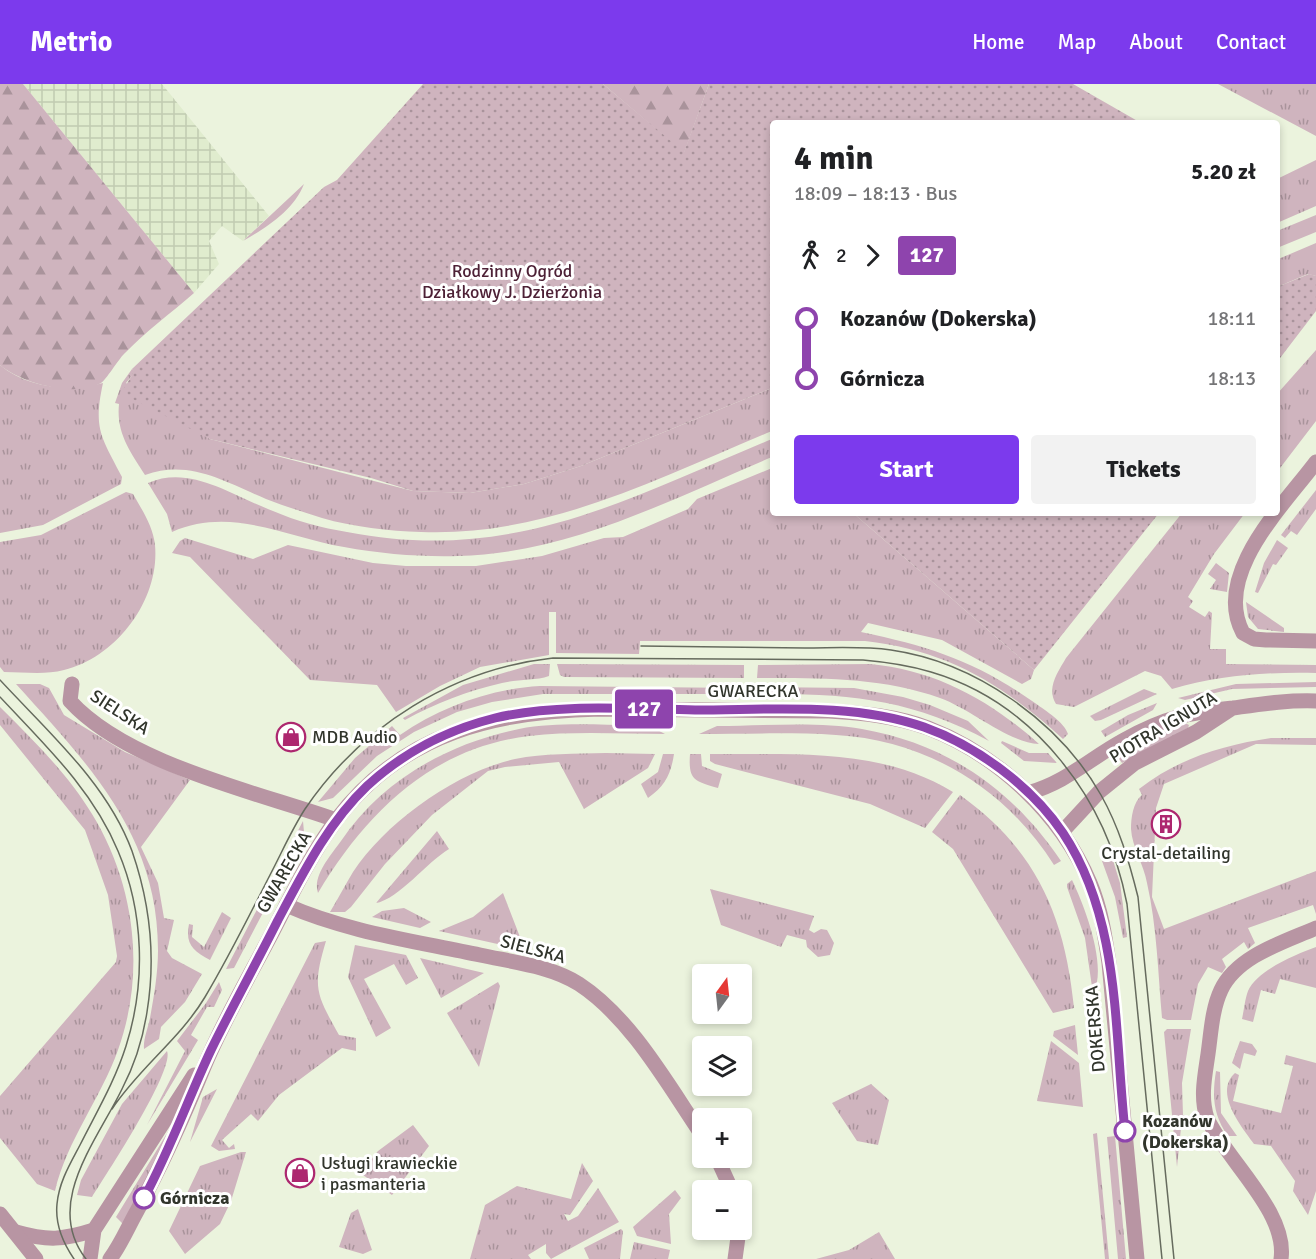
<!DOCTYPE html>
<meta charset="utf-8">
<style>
:root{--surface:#fff;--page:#f2f2f2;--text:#202124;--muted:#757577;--accent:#7c3aed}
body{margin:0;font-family:Signika,sans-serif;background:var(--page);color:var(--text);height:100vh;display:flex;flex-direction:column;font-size:22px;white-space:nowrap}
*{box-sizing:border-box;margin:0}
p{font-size:20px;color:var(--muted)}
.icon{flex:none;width:33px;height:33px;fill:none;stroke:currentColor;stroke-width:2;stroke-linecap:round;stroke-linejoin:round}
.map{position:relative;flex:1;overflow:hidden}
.drawer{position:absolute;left:770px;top:36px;width:510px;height:396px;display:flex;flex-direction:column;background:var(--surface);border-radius:6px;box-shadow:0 3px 9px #0003}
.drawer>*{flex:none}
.badge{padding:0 12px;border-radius:4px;font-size:21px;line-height:39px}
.needle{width:39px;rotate:15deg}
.fabs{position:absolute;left:692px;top:880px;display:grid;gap:12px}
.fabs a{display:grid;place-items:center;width:60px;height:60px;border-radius:6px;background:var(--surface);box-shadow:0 3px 9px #0003;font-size:30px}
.map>.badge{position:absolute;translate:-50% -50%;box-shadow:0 0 0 3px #fff}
.legs{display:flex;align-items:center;gap:9px;height:66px;padding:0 24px;font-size:20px}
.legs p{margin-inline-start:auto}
.summary{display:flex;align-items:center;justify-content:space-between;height:102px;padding:0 24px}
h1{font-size:33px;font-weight:700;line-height:45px}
.cta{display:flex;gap:12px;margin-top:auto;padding:12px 24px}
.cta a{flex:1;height:69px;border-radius:6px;background:var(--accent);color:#fff;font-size:24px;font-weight:700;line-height:69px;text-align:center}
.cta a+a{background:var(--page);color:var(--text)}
ul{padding:0 24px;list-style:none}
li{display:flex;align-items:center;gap:21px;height:60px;font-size:22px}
li i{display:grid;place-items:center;width:9px;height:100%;margin:0 8px;background:currentColor}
li i::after{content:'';width:15px;height:15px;margin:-8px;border:4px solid;border-radius:50%;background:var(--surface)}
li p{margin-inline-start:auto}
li:first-child i{background:linear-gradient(#0000 50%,currentColor 0)}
li:last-child i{background:linear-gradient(currentColor 50%,#0000 0)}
header{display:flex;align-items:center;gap:36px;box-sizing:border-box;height:84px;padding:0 30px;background:var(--accent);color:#fff}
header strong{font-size:28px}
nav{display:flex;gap:33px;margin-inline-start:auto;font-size:21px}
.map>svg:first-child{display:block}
.industrial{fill:url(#industrial-grid)}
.grass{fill:url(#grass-tufts)}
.forest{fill:url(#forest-firs)}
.garden{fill:url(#garden-dots)}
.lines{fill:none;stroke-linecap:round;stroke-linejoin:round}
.minor{stroke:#b895a3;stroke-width:15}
.tertiary{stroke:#b895a3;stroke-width:15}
.tram{stroke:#666b5e;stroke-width:1.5}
.line-1-casing{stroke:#fff;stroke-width:14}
.line-1{stroke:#8e44ad;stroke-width:9}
.stop-1-dot{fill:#fff;stroke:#8e44ad;stroke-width:3}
.labels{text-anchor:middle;stroke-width:6;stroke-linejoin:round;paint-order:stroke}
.park-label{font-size:18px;fill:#4d2136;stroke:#fff}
.street-label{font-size:18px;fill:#31352c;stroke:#fff}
.poi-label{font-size:18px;fill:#31352c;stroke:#fff;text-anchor:start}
.stop-label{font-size:18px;font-weight:bold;fill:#31352c;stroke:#fff;text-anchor:start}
</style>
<header>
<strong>Metrio</strong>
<nav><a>Home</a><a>Map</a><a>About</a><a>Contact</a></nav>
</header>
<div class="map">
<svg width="1316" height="1175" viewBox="0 0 1316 1175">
<defs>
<pattern id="industrial-grid" width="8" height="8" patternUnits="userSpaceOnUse" patternTransform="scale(1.5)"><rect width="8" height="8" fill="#e0ecce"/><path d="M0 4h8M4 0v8" fill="none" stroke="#c1cbb1"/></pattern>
<pattern id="grass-tufts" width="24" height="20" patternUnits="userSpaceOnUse" patternTransform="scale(1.5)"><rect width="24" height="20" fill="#cfb4be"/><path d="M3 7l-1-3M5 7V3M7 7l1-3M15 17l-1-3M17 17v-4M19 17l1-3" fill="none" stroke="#a9939b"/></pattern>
<pattern id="forest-firs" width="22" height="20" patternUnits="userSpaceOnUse" patternTransform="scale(1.5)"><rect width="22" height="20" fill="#cfb4be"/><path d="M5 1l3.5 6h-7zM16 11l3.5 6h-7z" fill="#a9939b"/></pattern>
<pattern id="garden-dots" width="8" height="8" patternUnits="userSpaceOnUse" patternTransform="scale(1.5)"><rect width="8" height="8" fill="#cfb4be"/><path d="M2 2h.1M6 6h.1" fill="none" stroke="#a9939b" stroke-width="1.8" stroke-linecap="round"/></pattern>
</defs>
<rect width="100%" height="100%" fill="#ebf3dd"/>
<path class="industrial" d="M23 0H162L269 132 243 157 222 142 209 157 219 180 194 209Z"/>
<path class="grass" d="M1218 0H1316V52Z
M1316 76V122L1277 139V95Z
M304 100C294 126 266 144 243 157Z
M1316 131V148L1277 164V147Z
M1316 159V192L1308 190 1277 203 1276 176Z
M1316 266V337L1277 388V310Z
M0 281C27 304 69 308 103 299 93 345 101 352 122 393L121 400 43 441 0 449Z
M132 285 135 288 126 299 210 355 413 407 470 409 524 400 581 382 772 304V347C659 394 547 453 421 448 389 447 353 443 322 434 303 428 284 422 266 415 225 398 190 375 145 391 130 367 116 349 119 320L115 319 122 299Z
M772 355V373C672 415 568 470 458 472 420 473 382 470 344 463 286 453 231 422 172 448L167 430 148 399C191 380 234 413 273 427 296 437 322 444 347 448 512 480 625 416 772 355Z
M772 384V429H853L1034 586 1031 595 1022 600 942 556 868 539 861 548C932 563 975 577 1035 619 1046 627 1064 638 1068 650L1063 655C1004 601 947 566 865 557H640L639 570 556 569V528H549V571L480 583 440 602 396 628 377 601 310 596 190 473 172 469 180 457 185 454 253 475 288 461 373 479 406 482H476L542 472 604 454 623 453 688 425 697 415Z
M1316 406V425L1297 451 1291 447 1285 454 1281 451Z
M126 408 133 410C142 426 153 442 155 461 160 515 117 573 64 586 45 591 24 588 4 588L0 583V458L41 451Z
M1182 429H1245L1214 470 1188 513 1193 517 1189 523 1205 533 1209 527 1212 529 1210 565H1226V580L1316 581V589C1266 588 1220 591 1172 605L1161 592 1145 587 1074 623 1056 620C1046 604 1058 588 1066 574Z
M1277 456 1288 464 1276 481 1273 480 1258 509 1255 508 1264 479Z
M1216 479 1229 489 1227 508 1210 505 1216 496 1208 490Z
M1246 518 1284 544V548L1258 545 1248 533Z
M534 580H550L549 592C535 597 517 595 502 599 467 607 436 619 405 636L403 634 463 601Z
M557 580 744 581V594L564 593 560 591Z
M870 580C936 586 991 617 1039 660 1007 658 971 625 940 614 881 593 819 594 757 594L758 581Z
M1316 598V603L1232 605 1185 616 1178 614 1236 600Z
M16 600H40L49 604 64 631 125 668 190 696 141 763 158 799 164 834 174 836 167 867 172 874 202 890 185 918 161 943 159 955 144 965C143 956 148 944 150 934 154 912 158 889 158 866 158 750 88 680 16 600Z
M540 602 743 604 739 610H543L492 618 457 628 414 648 377 672 333 714 318 718 355 674 392 642 400 651C441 623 490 605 540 602Z
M755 603 854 604 903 613 930 621 968 637 989 657C913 615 846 609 761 610Z
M1144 605 1157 610 1101 636 1095 637 1090 632Z
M1157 619 1153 626 1105 653 1101 647 1128 631Z
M0 623C33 656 68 690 92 730 135 800 146 888 118 966 101 1014 67 1056 55 1107L37 1100 0 1054V1012L116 878 117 872 108 811 85 746 0 641Z
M1185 639 1189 641 1188 644 1122 679 1117 672 1149 654Z
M648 641 665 650C620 650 574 647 529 652 431 664 366 729 318 809 312 792 331 771 341 757 382 696 449 659 519 645 561 637 606 642 648 641Z
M717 642C763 642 817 637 862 645 948 660 1013 706 1061 777L1054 781C1006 705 927 656 836 651 791 648 744 650 699 650Z
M1271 654H1316V661L1256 660 1164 700 1156 724 1152 813 1164 845 1316 787V830L1313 821 1248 844 1255 859 1248 865 1244 858 1222 875 1226 883 1222 889 1208 883 1198 900 1191 936H1167L1162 934C1158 889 1157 843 1147 799 1144 781 1132 763 1131 745 1131 734 1133 718 1142 711L1139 705C1177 675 1223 661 1271 654Z
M1002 657 1029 669H1048L1057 679 1024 677 1001 659Z
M606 669 655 670 648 684 584 725 559 678 505 683 488 687 432 731 385 780 351 823 345 828H330C338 815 345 801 353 788 386 738 456 688 515 675 544 669 576 670 606 669Z
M663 670H674C671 690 665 702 648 714L641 700 658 688Z
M690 670H701L702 682 722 690 718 704C695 697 688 697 690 670Z
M710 670C794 671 879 663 953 708L925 744 870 720 715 680 710 677Z
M960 711C1037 766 1065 833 1074 924L1053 929 953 765 932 748Z
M303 737 304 748 301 756 234 884 226 885Z
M437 747 449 765C427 778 399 815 376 819Z
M1112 773 1120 799 1127 853 1123 854 1115 813 1102 777Z
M1072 796C1085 823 1108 883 1093 910L1085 854 1067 803V800Z
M710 805 814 832 809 846 814 849 821 845 827 846 834 859 830 871 818 873 807 863 806 856 787 851 781 863 721 841Z
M503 809 525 866 439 847 473 833Z
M404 824 431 838 420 844 372 833 382 827Z
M222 828 231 834 210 876C193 867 185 860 189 840L193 841 192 853 204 863Z
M326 857C312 904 316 910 339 951L356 954V967L342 964 279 1011 258 1037 251 1030 222 1056 229 1064 234 1060 235 1065 219 1067 211 1062 315 859Z
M355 861 406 871 418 894 406 901 394 880 364 895 391 944 376 953 348 893Z
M1316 863V904L1280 895 1275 910 1261 906 1253 938 1242 935C1244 926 1245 915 1248 907 1257 886 1297 870 1316 863Z
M420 874 484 889 441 914Z
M219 898 222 906 214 923H207L191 951 198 956 147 1041 185 967 177 957 206 919Z
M498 898 500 902 479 983 447 929Z
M1075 941 1078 971 1053 952 1054 947Z
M1167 945H1191L1182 999 1183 1031 1198 1034 1181 1044 1177 1083 1164 948Z
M1051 957 1079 979 1083 1023 1037 1017Z
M1240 957 1252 960 1257 967 1255 972 1244 969 1240 985 1232 979Z
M167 967C175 986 106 1091 92 1113L77 1111 81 1096 122 1020Z
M1286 971 1316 979V1107L1308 1131 1293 1107 1295 1097 1271 1062 1254 1060C1242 1043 1213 1009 1235 989L1239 991 1233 1017 1281 1029 1293 982 1284 980Z
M1216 987 1220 988 1221 1029 1237 1052H1228C1213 1031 1212 1012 1216 987Z
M871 1000 889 1016 878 1061 857 1057 832 1019Z
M217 1005 190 1058 203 1013Z
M413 1041 429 1062 392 1111 360 1089 378 1067Z
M1097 1049 1109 1175H1105L1094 1060 1093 1050Z
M166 1051 168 1055 123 1140 116 1133Z
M1115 1052 1126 1175H1118L1107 1053Z
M241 1068H246L231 1117 220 1140 185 1170 169 1147 200 1082Z
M582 1079 593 1097 570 1131 564 1130 568 1137 578 1132 598 1104 619 1138 551 1175 546 1169V1160L528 1171 531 1175H470L485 1121 517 1102 571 1115Z
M675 1106 681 1114 669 1130 671 1160 637 1152 633 1143Z
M358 1125 372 1166 363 1170 339 1163 351 1129Z
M621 1145 623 1147 620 1175H589L584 1164Z
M879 1148 895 1175H816L849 1166Z
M634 1158 670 1166 668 1175H630Z"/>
<path class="forest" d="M0 0H23L194 209C171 229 145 248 124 270 118 276 106 296 101 299 75 314 21 299 0 281Z
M603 0H709L684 69Z"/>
<path class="garden" d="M423 0H603L684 68 709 0H1073L1141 39H772V304L581 382 524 400 470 409 413 407 371 394 210 355 121 309 134 288 132 285 324 103 337 96Z
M1309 190 1316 192V227L1277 278V203Z
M853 429H1159L1034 586Z"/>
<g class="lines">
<path class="minor" d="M1316 378C1283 422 1212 491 1243 549L1254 555 1266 556 1316 557
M72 600 70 617C127 680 257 708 336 736
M1028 709C1067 698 1089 675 1124 656 1166 633 1187 629 1233 624 1262 620 1287 616 1316 617
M1062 748 1099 708 1135 679 1196 648 1231 625
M286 821C347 848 415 857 480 871 512 878 551 882 579 900 631 934 668 1001 702 1051
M717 1074 732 1107
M16 1148C48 1157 63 1156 94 1146
M90 1175 94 1146 194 991
M110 1175C121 1160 128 1143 137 1127 162 1081 184 1032 204 983 223 937 249 893 272 849 292 810 311 770 337 735 403 648 497 627 600 625L829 627C862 629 896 632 928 644 998 671 1061 730 1090 799 1101 825 1105 852 1109 879L1137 1175
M735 1175 739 1146
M1281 1175C1288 1128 1226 1076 1207 1034 1200 1013 1205 991 1208 970 1211 949 1212 925 1221 906 1237 872 1284 858 1316 844"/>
<path class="tertiary" d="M0 1130 36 1175"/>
<path class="tram" d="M641 562C696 563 750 563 805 564 833 564 862 562 891 566 975 578 1059 637 1101 711 1119 743 1129 777 1138 813L1174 1175
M0 596C48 648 107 699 132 767 150 819 156 873 147 928 143 954 134 982 122 1005 97 1057 43 1120 86 1175
M0 613C44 660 93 706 118 767 144 828 146 899 126 962 115 997 96 1029 80 1061 70 1080 59 1098 57 1120 55 1140 63 1159 74 1175
M112 1025C139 984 180 955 205 913 229 873 250 830 271 789 282 768 292 745 305 725 362 641 453 585 553 574L863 576C886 578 908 581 931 588 1036 619 1107 716 1127 820L1162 1175"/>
</g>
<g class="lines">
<g class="line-1-casing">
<path id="line-1" d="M144 1114C170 1066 188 1015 211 966 232 923 256 880 278 836 303 789 328 739 367 702 403 669 447 646 495 634 559 619 629 625 695 626 770 626 852 618 924 643 977 662 1031 702 1063 749 1121 836 1114 947 1125 1047"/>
</g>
<use href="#line-1" class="line-1"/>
</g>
<defs>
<g id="shop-ring" transform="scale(1.5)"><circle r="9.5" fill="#fff" stroke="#ad276f" stroke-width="1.5"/><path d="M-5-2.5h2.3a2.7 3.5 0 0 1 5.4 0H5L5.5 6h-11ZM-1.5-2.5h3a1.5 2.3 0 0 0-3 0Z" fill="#ad276f"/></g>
<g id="building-ring" transform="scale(1.5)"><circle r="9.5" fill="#fff" stroke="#ad276f" stroke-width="1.5"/><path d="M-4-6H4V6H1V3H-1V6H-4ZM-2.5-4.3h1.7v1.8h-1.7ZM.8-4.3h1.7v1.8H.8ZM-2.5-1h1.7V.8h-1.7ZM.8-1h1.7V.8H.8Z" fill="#ad276f"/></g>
</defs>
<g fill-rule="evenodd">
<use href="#shop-ring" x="291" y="653"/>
<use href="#building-ring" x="1166" y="740"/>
<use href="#shop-ring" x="300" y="1089"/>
</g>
<g class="stop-1-dot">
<circle cx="1125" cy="1047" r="10"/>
<circle cx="144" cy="1114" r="10"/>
</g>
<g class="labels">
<g class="park-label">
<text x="512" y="193">Rodzinny Ogród<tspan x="512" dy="21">Działkowy J. Dzierżonia</tspan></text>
</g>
<g class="street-label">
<text x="753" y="613">GWARECKA</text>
<text transform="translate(120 628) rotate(33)" y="6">SIELSKA</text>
<text transform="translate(1163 643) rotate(-31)" y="6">PIOTRA IGNUTA</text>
<text transform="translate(284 788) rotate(-60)" y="6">GWARECKA</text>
<text transform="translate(533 865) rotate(15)" y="6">SIELSKA</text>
<text transform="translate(1095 945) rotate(-95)" y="6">DOKERSKA</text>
</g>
<g class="poi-label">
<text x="312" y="659">MDB Audio</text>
<text x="1166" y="775" text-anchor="middle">Crystal-detailing</text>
<text x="321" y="1085">Usługi krawieckie<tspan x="321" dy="21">i pasmanteria</tspan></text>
</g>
<g class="stop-label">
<text x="1142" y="1043">Kozanów<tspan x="1142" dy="21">(Dokerska)</tspan></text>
<text x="160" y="1120">Górnicza</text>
</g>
</g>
</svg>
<div class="fabs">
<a><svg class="needle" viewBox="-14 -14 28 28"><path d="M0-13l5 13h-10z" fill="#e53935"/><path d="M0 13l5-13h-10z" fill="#757577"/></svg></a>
<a><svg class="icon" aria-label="layers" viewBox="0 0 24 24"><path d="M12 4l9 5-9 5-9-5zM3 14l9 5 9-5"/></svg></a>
<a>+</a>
<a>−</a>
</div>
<b class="badge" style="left:644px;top:625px;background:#8e44ad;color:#fff">127</b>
<section class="drawer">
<div class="summary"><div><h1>4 min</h1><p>18:09 – 18:13 · Bus</p></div><b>5.20 zł</b></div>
<div class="legs"><svg class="icon" aria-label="walk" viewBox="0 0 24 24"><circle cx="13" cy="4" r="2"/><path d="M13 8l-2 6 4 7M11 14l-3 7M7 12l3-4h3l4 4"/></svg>2<svg class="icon" aria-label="forward" viewBox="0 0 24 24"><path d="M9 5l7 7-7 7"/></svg><b class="badge" style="background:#8e44ad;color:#fff">127</b></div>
<ul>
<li><i style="color:#8e44ad"></i><b>Kozanów (Dokerska)</b><p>18:11</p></li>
<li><i style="color:#8e44ad"></i><b>Górnicza</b><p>18:13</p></li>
</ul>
<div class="cta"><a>Start</a><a>Tickets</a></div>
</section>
</div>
